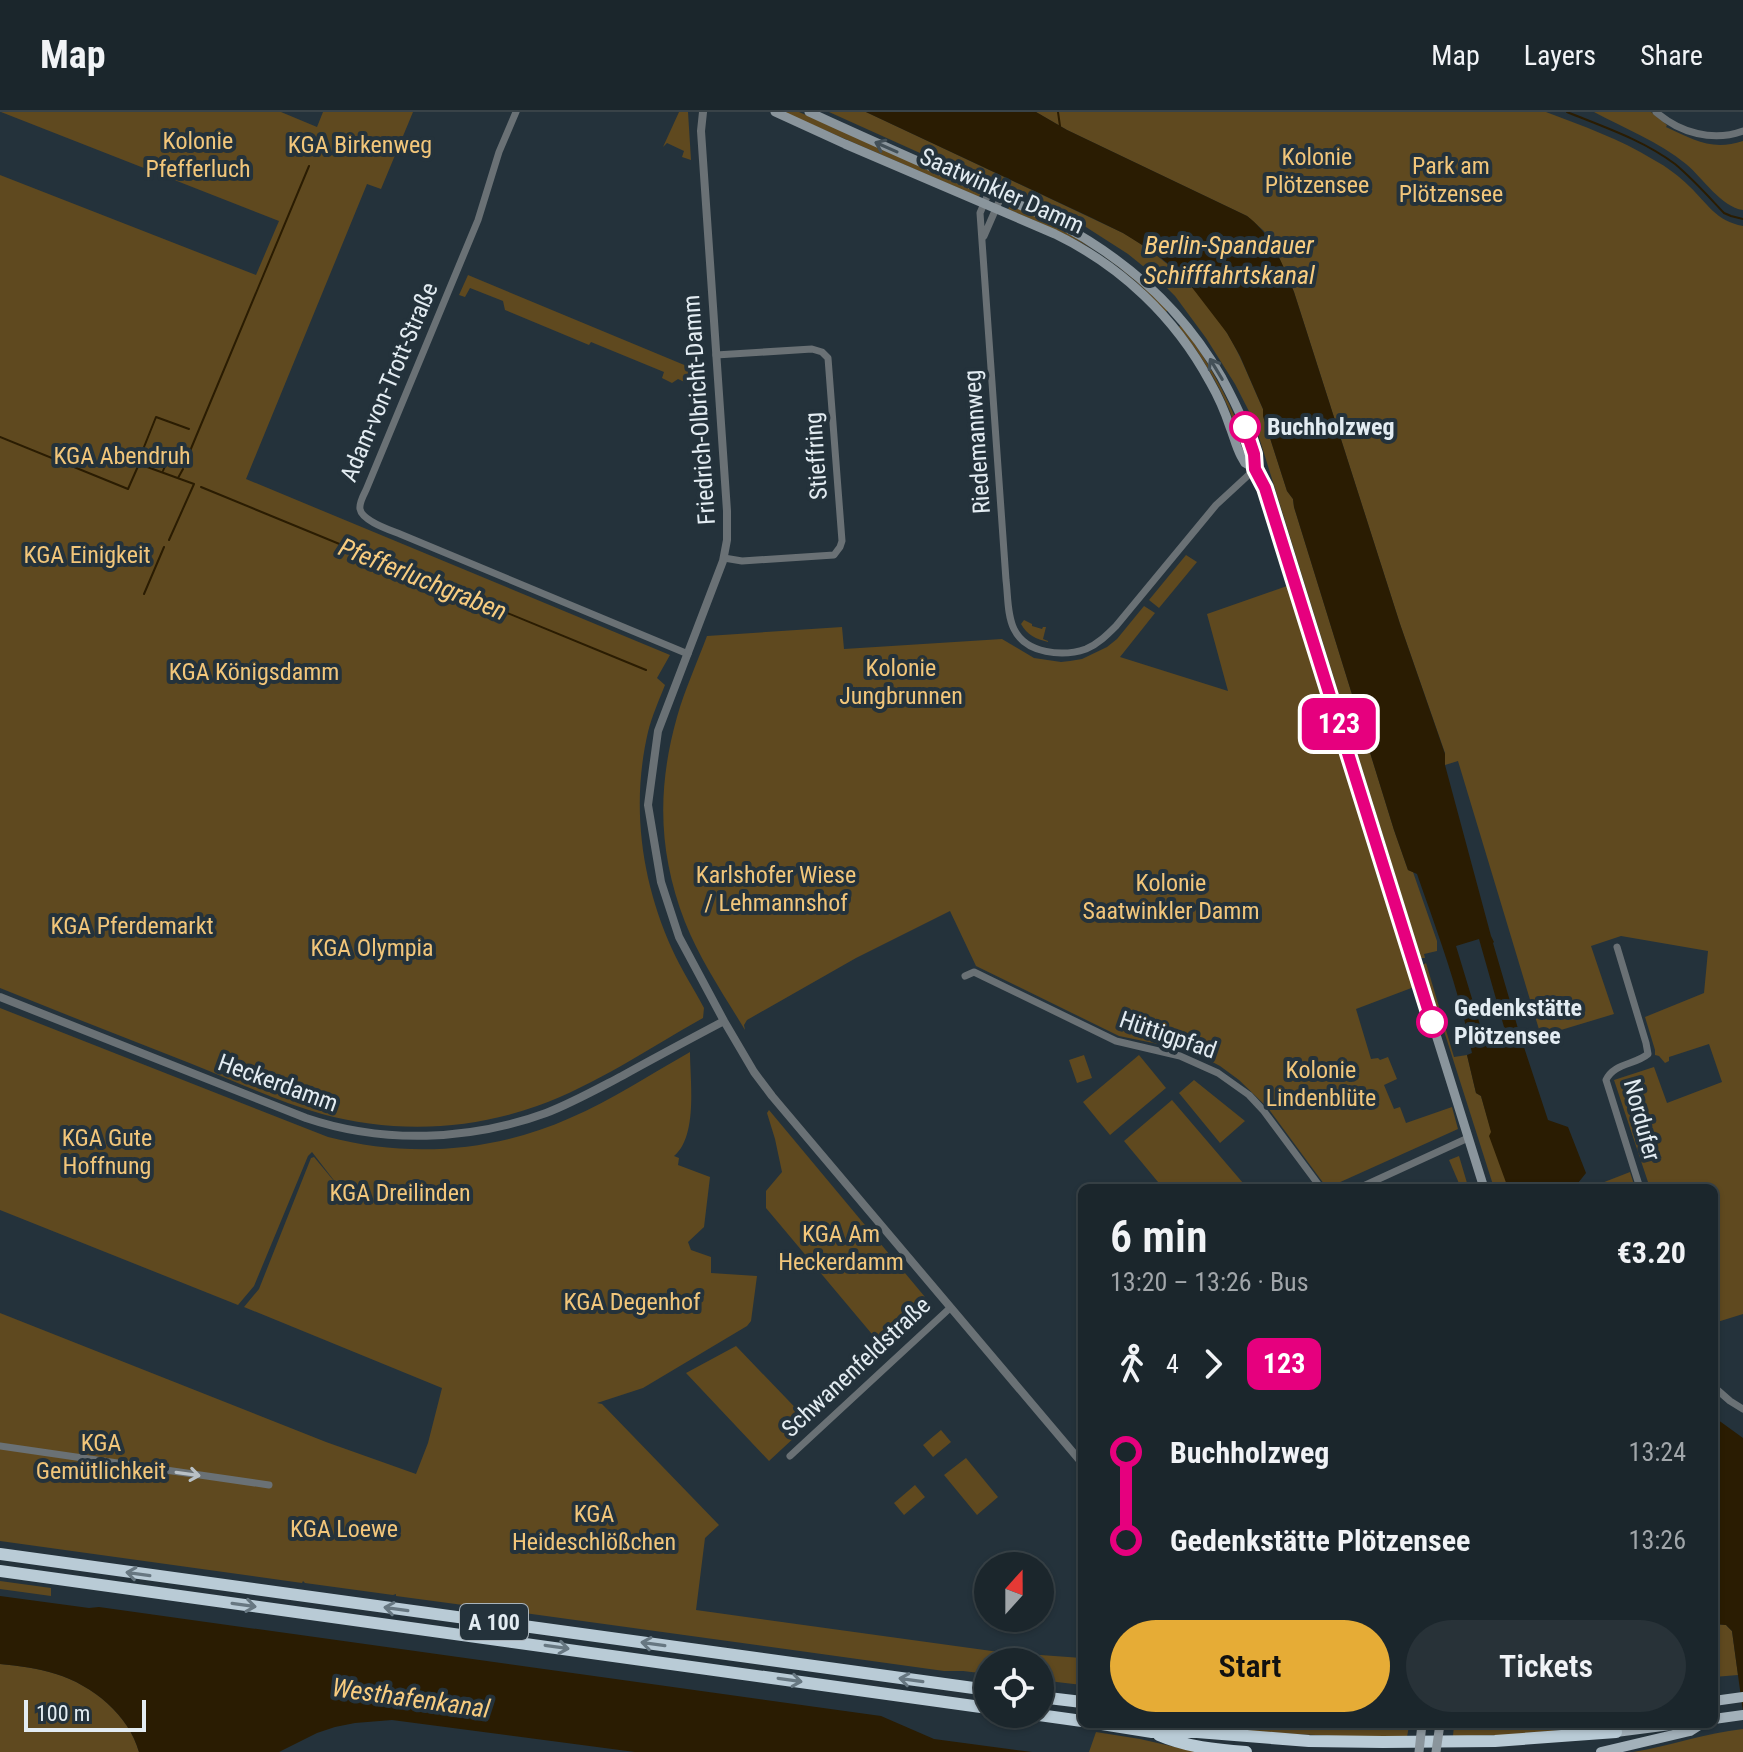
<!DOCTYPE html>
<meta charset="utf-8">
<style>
:root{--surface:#1b262c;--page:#283238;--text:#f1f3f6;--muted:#a0a5a9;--line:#394348;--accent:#e6ac36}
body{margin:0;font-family:"Roboto Condensed",sans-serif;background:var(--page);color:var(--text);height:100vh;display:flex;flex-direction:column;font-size:30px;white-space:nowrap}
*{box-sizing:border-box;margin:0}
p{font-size:26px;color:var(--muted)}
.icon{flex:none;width:44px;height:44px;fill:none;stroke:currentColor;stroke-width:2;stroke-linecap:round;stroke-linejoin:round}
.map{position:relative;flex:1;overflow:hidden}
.drawer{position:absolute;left:1078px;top:1072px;width:640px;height:544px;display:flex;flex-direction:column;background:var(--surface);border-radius:12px;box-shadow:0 2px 6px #0004,0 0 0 2px var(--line)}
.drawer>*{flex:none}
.badge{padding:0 16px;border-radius:12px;font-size:28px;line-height:52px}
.needle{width:52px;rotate:21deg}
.buttons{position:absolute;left:974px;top:1440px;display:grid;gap:16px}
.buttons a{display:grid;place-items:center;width:80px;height:80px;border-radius:50%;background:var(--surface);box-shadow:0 2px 6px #0004,0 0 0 2px var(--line);font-size:40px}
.scale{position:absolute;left:24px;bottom:20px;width:122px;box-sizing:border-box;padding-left:8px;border:4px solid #e3ecf2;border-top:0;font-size:22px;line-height:28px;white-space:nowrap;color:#e3ecf2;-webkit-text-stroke:6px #24323b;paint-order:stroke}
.map>.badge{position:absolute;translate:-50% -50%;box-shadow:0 0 0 4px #fff}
.legs{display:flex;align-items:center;gap:12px;height:88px;padding:0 32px;font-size:26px}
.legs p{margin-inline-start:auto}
.headline{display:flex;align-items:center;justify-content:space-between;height:136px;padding:0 32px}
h1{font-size:44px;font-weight:600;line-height:60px}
.cta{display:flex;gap:16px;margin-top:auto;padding:16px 32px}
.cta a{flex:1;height:92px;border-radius:48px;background:var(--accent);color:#111;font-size:32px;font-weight:600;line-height:92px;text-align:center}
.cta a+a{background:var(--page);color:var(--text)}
ul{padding:0 32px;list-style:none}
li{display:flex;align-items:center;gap:28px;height:88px;font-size:30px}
li i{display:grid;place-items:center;width:12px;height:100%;margin:0 10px;background:currentColor}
li i::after{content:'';width:20px;height:20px;margin:-10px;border:6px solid;border-radius:50%;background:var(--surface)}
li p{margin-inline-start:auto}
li:first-child i{background:linear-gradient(#0000 50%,currentColor 0)}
li:last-child i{background:linear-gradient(currentColor 50%,#0000 0)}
header{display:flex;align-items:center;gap:48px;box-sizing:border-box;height:112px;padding:0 40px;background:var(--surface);border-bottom:2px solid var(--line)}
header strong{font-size:38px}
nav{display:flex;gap:44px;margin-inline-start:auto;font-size:28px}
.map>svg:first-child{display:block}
.green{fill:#5f491f}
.water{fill:#2a1c02;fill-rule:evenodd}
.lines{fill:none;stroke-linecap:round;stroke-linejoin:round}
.stream{stroke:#2a1c02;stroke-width:2}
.minor{stroke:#6a7175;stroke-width:7}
.tertiary{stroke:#6a7175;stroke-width:8}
.secondary{stroke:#8a959c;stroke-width:9}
.primary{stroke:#a3b1ba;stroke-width:10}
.motorway{stroke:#b9cbd6;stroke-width:12}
.secondary-bridge{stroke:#8a959c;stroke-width:9}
.oneway{stroke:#435058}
.oneway2{stroke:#b9c1c6}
.oneway3{stroke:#677781}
.line-1-casing{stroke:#fff;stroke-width:18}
.line-1{stroke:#e6007e;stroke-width:12}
.stop-1-dot{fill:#fff;stroke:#e6007e;stroke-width:4}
.labels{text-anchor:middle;stroke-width:8;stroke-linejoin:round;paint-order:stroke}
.shield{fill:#24323b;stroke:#aab4bb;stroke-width:2}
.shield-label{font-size:22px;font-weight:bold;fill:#e3ecf2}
.park-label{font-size:24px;fill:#f2c67a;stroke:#24323b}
.street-label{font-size:24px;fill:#e3ecf2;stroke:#24323b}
.stop-label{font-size:24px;font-weight:bold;fill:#e3ecf2;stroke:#24323b;text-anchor:start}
.water-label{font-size:26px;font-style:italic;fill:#f8cc7f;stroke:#24323b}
</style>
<header>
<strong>Map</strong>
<nav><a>Map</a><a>Layers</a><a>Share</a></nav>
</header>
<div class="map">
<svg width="1743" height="1640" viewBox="0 0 1743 1640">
<rect width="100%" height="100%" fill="#24323b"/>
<path class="green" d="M1 0H281L317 15 323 0H413L381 77 367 72 246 367 670 543 657 566 665 573C659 588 652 604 648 620 631 693 641 768 672 837 681 857 694 877 704 896L703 906C649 936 596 973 537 994 468 1019 392 1021 322 1002 278 990 235 969 192 952 128 927 64 902 0 876V63L256 163 279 109Z
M679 0H688L691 48 682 45 684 39 667 31 663 35Z
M783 0H799L981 79 979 85Z
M829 0H866L1123 121C1173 150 1215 192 1240 245 1248 262 1255 280 1263 297V304L1287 379 1293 387 1294 395 1394 718 1408 758 1413 760 1437 829V839L1424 842 1425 846H1421L1254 309 1235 272 1206 226 1175 184 1154 163 1128 142 1061 99 920 41Z
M1036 0H1546C1583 14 1620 27 1654 48 1667 55 1679 64 1689 74 1708 92 1716 109 1743 114V1202L1714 1211V1076H1650L1614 968 1654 955 1667 991 1722 970 1709 932 1669 945V949L1665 951 1659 944 1655 943V938L1645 905 1704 881 1708 839 1621 824 1591 834 1614 902 1541 924 1458 649 1445 653V641L1400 512 1294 180 1274 134 1264 119 1247 104 1067 18Z
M1594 0H1651L1667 13 1666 15C1694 28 1712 39 1743 29V98C1721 95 1703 66 1686 52 1659 30 1624 16 1594 0Z
M1011 92 1054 112 1124 157 1168 198 1166 200C1146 178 1124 157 1099 141 1071 123 1039 111 1008 97Z
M468 163 706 262 707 285 692 279 691 273 678 267 672 271 662 266 664 260 591 230 589 233 505 198 503 189 470 176 465 185 459 183Z
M1181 213C1212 253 1234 296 1250 345L1247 346C1239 330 1235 313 1229 297 1216 267 1199 240 1179 215Z
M1270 375H1271L1418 845 1417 846Z
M1186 443 1197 450 1159 496 1149 488Z
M1287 474 1414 875 1356 897 1371 947 1378 946 1380 948 1388 945 1397 967 1384 973 1394 997 1400 995 1406 1011 1452 995 1458 1017 1327 1076 1268 996 1239 968 1220 954 1201 944 1163 933 1119 924 976 854 950 799 856 846 747 908 744 913 745 918C724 883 700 848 685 810 658 740 657 676 677 605 685 577 697 551 707 524L842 515 844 537 1002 527 1034 546 1061 550 1070 549 1082 547 1107 535 1117 527 1144 494 1155 501 1120 545 1228 579 1207 502Z
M1024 508 1032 512V514L1042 517 1043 515H1046L1043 527 1048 529V530C1036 527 1027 523 1021 512Z
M1426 851 1454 945 1467 943 1476 981 1481 984 1508 1076H1494L1423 853Z
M0 896 328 1025C409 1046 494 1040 570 1006 612 988 651 962 690 940 690 969 698 1024 674 1044L679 1046 678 1053 710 1065 704 1115 688 1130 691 1138 711 1145V1161L757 1164 751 1209 747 1214 643 1276 597 1291 602 1292 719 1413 705 1426 696 1498 999 1540 1082 1546V1573L1040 1568V1550H988V1562L963 1559H944L481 1495 479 1493 478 1495 396 1484V1482L393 1483 305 1471 303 1469 302 1471 0 1429V1201L326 1330 416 1362 428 1331 442 1276 244 1195 259 1177 311 1046 314 1045 343 1080 312 1040 308 1044 254 1174 238 1193 0 1098Z
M1084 943 1092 966 1077 971 1069 948Z
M1139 943 1166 976 1110 1023 1083 990Z
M1194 968 1245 1009 1220 1031 1179 981Z
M1172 988 1243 1071 1237 1076H1163L1124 1029Z
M769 998 930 1191V1200L887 1240 766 1096V1079L782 1060 775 1027 767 1001Z
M1459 1044 1467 1071 1466 1076H1461L1449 1048Z
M1630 1060 1635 1076H1589Z
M736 1234 810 1311 769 1349 686 1261Z
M941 1318 951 1330 933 1345 923 1333Z
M966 1346 998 1385 977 1403 944 1363Z
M915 1373 925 1385 904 1403 894 1391Z
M0 1469 51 1476V1484L0 1477Z
M1714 1512 1726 1513 1732 1519 1738 1563 1714 1565Z
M0 1552C19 1554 38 1556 56 1562 92 1573 129 1603 139 1640H0Z
M1179 1612 1409 1614 1407 1625C1331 1625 1254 1621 1179 1612Z
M1496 1612H1633L1505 1623 1453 1624 1454 1613Z
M1743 1617V1640H1633C1670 1634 1705 1621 1743 1617Z
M1096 1620 1140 1627 1197 1640H1089Z"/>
<path class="water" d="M866 0H1036L1067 18 1247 104C1272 123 1282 151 1294 180L1400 512 1445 642V653L1491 824 1494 830 1493 831 1519 920 1548 1008 1568 1015 1586 1061 1574 1076H1508L1489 1024 1491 1020 1481 984 1476 981 1467 943 1472 941C1459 878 1438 822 1417 762L1408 758 1394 718 1294 395 1293 387 1287 379 1263 304V297L1240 244 1227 221 1184 165 1155 141 1123 121 1090 105ZM1479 827 1508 929 1487 936 1456 834Z
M1714 1305 1743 1326V1600L1732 1519 1726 1513 1714 1512Z
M0 1484 89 1496 99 1495 881 1604 934 1627 1032 1640H635L392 1608 355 1611 335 1615 317 1621 279 1640H139C129 1603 92 1573 56 1562 38 1556 19 1554 0 1552Z"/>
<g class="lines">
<path class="stream" d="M1058 0 1060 14
M1567 0C1604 15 1643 28 1675 52 1693 67 1708 84 1724 101L1731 104 1743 107
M0 325 128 377 139 352 194 372 169 428
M144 335 156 305 189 317
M170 343 172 337
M185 351 309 54
M139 352 142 342
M163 359 167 349
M178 366 183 357
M201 375 646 558
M144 482 164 435"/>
<path class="minor" d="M516 0 499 40 478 108 366 378C363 384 359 391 360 397 362 409 390 418 400 422L688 542
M1656 0C1680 21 1713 30 1743 19
M989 80 980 101 1006 468C1008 483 1007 503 1014 517 1026 542 1063 545 1086 537 1098 532 1107 523 1116 514L1216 393 1255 357
M984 124 1001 85
M716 243 812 237 822 240 828 246 842 429 840 435 834 443 742 449 724 446
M1617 835 1646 931 1648 942C1635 953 1614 951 1606 968L1640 1076
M965 864 974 860 1116 929 1180 944 1218 961 1249 983 1263 998 1321 1076
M1359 1076 1468 1026
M1714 1275 1730 1289 1743 1297
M0 1334 269 1373
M790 1344 950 1196"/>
<path class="tertiary" d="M703 0 701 19 727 399V428L723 449 658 619 648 693 661 770 679 825 724 909 754 960 772 984 1082 1351
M0 885 306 1006C383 1032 470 1029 546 1001 572 991 597 977 622 964 656 945 690 927 724 909"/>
<path class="secondary" d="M775 0 845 32 1055 122C1121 154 1175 205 1210 270 1218 284 1225 300 1230 315 1234 325 1236 335 1241 344L1245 351 1255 357 1265 376 1484 1076
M809 0C861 24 913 47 965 70 997 83 1030 96 1060 112 1127 148 1184 199 1222 266 1237 294 1253 325 1255 357"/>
<path class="primary" d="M1714 1589 1743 1585
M1714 1607 1743 1603
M1616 1620 1678 1612
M1601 1640 1690 1619 1701 1612"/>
<path class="motorway" d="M0 1442 988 1578
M0 1459 988 1596
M1040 1585 1082 1590
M1032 1602 1082 1609
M1102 1612 1152 1620H1197L1309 1629 1383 1630 1495 1629 1616 1620
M1159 1623C1187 1635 1216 1638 1246 1640"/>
<path class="secondary-bridge" d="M1419 1640 1422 1612
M1436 1640 1440 1612"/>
</g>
<defs><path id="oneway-shaft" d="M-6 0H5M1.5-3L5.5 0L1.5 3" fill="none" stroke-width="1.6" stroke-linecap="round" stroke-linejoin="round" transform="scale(2)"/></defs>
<g class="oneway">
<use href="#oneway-shaft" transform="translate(886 35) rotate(-156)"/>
<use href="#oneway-shaft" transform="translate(1216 257) rotate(-121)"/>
</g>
<use class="oneway2" href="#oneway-shaft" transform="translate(188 1362) rotate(8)"/>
<g class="oneway3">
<use href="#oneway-shaft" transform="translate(138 1462) rotate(-172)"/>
<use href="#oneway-shaft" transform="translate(244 1493) rotate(8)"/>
<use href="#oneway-shaft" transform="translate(396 1497) rotate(-172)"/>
<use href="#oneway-shaft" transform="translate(653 1532) rotate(-172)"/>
<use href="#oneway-shaft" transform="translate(557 1535) rotate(8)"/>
<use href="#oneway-shaft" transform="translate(790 1568) rotate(8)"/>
<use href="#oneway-shaft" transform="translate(911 1568) rotate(-172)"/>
</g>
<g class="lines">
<g class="line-1-casing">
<path id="line-1" d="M1245 315 1254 342 1255 357 1265 376 1432 910"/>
</g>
<use href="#line-1" class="line-1"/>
</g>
<g class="stop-1-dot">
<circle cx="1245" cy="315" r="14"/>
<circle cx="1432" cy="910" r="14"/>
</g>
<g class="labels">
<rect class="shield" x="460" y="1492" width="68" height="36" rx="6"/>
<g class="shield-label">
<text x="494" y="1518">A 100</text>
</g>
<g class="park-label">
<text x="198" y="37">Kolonie<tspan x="198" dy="28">Pfefferluch</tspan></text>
<text x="360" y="41">KGA Birkenweg</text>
<text x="1317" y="53">Kolonie<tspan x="1317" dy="28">Plötzensee</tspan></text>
<text x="1451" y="62">Park am<tspan x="1451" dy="28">Plötzensee</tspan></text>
<text x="122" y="352">KGA Abendruh</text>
<text x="87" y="451">KGA Einigkeit</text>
<text x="901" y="564">Kolonie<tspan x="901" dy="28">Jungbrunnen</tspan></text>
<text x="254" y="568">KGA Königsdamm</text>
<text x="776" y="771">Karlshofer Wiese<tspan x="776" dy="28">/ Lehmannshof</tspan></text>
<text x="1171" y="779">Kolonie<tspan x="1171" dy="28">Saatwinkler Damm</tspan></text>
<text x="132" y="822">KGA Pferdemarkt</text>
<text x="372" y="844">KGA Olympia</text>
<text x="1321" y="966">Kolonie<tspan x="1321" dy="28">Lindenblüte</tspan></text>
<text x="107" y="1034">KGA Gute<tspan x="107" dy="28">Hoffnung</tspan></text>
<text x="400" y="1089">KGA Dreilinden</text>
<text x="841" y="1130">KGA Am<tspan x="841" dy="28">Heckerdamm</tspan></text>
<text x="632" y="1198">KGA Degenhof</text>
<text x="101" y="1339">KGA<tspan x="101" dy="28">Gemütlichkeit</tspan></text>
<text x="594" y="1410">KGA<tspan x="594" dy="28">Heideschlößchen</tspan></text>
<text x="344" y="1425">KGA Loewe</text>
</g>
<g class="street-label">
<text transform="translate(1002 79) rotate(24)" y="8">Saatwinkler Damm</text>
<text transform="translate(389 270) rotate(-67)" y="8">Adam-von-Trott-Straße</text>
<text transform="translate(699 298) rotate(-94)" y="8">Friedrich-Olbricht-Damm</text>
<text transform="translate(977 330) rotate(-94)" y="8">Riedemannweg</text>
<text transform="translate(816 344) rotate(-94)" y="8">Stieffring</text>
<text transform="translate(1168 923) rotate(19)" y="8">Hüttigpfad</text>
<text transform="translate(278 971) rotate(20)" y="8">Heckerdamm</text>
<text transform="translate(1642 1008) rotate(75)" y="8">Nordufer</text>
<text transform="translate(856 1255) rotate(-43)" y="8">Schwanenfeldstraße</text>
</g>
<g class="stop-label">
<text x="1267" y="323">Buchholzweg</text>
<text x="1454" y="904">Gedenkstätte<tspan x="1454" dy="28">Plötzensee</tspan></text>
</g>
<g class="water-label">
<text x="1229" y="142">Berlin-Spandauer<tspan x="1229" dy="30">Schifffahrtskanal</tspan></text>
<text transform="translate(423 467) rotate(22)" y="9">Pfefferluchgraben</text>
<text transform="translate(411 1586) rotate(8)" y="9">Westhafenkanal</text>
</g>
</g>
</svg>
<div class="buttons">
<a><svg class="needle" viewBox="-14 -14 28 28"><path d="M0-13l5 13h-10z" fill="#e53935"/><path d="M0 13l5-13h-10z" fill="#a0a5a9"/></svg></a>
<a><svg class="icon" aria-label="locate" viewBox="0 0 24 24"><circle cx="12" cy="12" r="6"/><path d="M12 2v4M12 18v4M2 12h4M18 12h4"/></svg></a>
</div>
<div class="scale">100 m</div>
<b class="badge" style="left:1339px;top:612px;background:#e6007e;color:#fff">123</b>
<section class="drawer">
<div class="headline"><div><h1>6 min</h1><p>13:20 – 13:26 · Bus</p></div><b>€3.20</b></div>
<div class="legs"><svg class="icon" aria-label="walk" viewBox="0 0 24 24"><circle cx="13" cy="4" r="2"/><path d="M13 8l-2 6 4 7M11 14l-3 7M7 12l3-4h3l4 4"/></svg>4<svg class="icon" aria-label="forward" viewBox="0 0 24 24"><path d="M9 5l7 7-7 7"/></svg><b class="badge" style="background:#e6007e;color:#fff">123</b></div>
<ul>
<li><i style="color:#e6007e"></i><b>Buchholzweg</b><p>13:24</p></li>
<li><i style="color:#e6007e"></i><b>Gedenkstätte Plötzensee</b><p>13:26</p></li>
</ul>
<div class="cta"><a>Start</a><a>Tickets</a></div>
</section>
</div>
